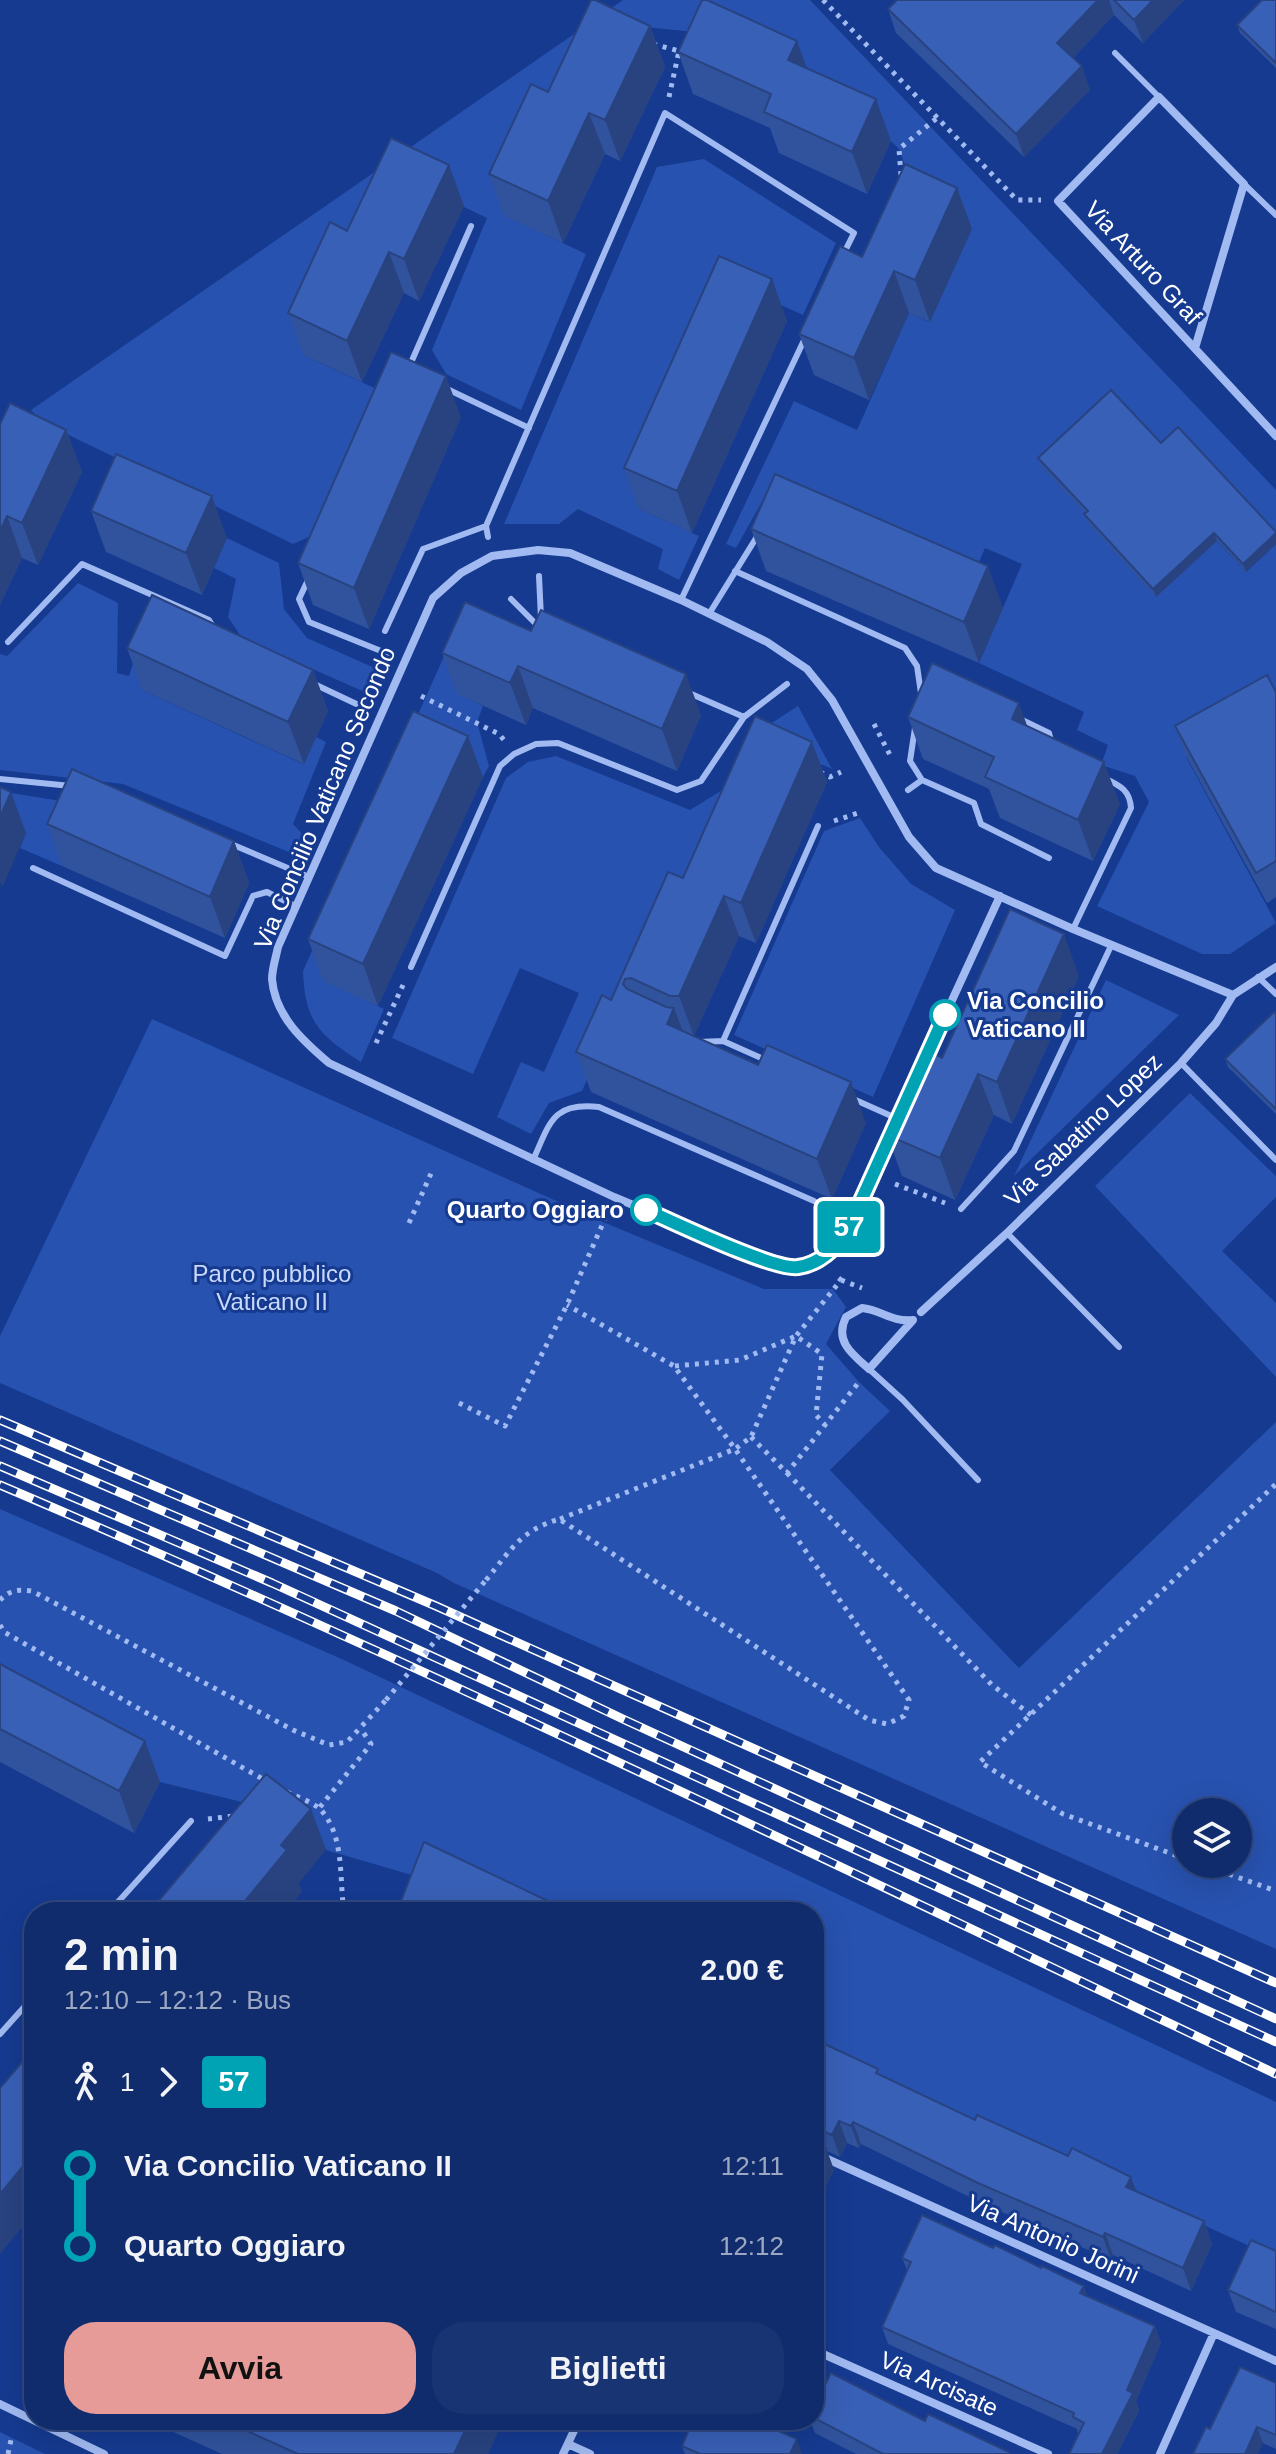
<!DOCTYPE html>
<html lang="it">
<meta charset="utf-8">
<style>
:root{--surface:#102c6c;--page:#193472;--text:#f1f3f6;--muted:#9ca7c2;--line:#30487f;--accent:#e69b98}
body{margin:0;font-family:Arial,sans-serif;background:var(--page);color:var(--text);height:100vh;display:flex;flex-direction:column;font-size:30px;white-space:nowrap}
*{box-sizing:border-box;margin:0}
p{font-size:26px;color:var(--muted)}
.icon{flex:none;width:44px;height:44px;fill:none;stroke:currentColor;stroke-width:2;stroke-linecap:round;stroke-linejoin:round}
.map{position:relative;flex:1;overflow:hidden}
.panel{position:absolute;left:24px;top:1902px;width:800px;height:528px;display:flex;flex-direction:column;background:var(--surface);border-radius:32px;box-shadow:0 8px 32px #0002,0 0 0 2px var(--line)}
.panel>*{flex:none}
.badge{padding:0 16px;border-radius:6px;font-size:28px;line-height:52px}
.fabs{position:absolute;left:1172px;top:1798px;display:grid;gap:16px}
.fabs a{display:grid;place-items:center;width:80px;height:80px;border-radius:50%;background:var(--surface);box-shadow:0 8px 32px #0002,0 0 0 2px var(--line);font-size:40px}
.map>.badge{position:absolute;translate:-50% -50%;box-shadow:0 0 0 4px #fff}
.legs{display:flex;align-items:center;gap:12px;height:88px;padding:0 40px;font-size:26px}
.legs p{margin-inline-start:auto}
.headline{display:flex;align-items:center;justify-content:space-between;height:136px;padding:0 40px}
h1{font-size:44px;font-weight:700;line-height:60px}
.action{display:flex;gap:16px;margin-top:auto;padding:16px 40px}
.action a{flex:1;height:92px;border-radius:32px;background:var(--accent);color:#111;font-size:32px;font-weight:700;line-height:92px;text-align:center}
.action a+a{background:var(--page);color:var(--text)}
ul{padding:0 40px;list-style:none}
li{display:flex;align-items:center;gap:28px;height:80px;font-size:30px}
li i{display:grid;place-items:center;width:12px;height:100%;margin:0 10px;background:currentColor}
li i::after{content:'';width:20px;height:20px;margin:-10px;border:6px solid;border-radius:50%;background:var(--surface)}
li p{margin-inline-start:auto}
li:first-child i{background:linear-gradient(#0000 50%,currentColor 0)}
li:last-child i{background:linear-gradient(currentColor 50%,#0000 0)}
.map>svg:first-child{display:block}
.green{fill:#2752af;fill-rule:evenodd}
.lines{fill:none;stroke-linecap:round;stroke-linejoin:round}
.path{stroke:#a1baf1;stroke-width:5;stroke-dasharray:4 6;stroke-linecap:butt}
.lane{stroke:#a1baf1;stroke-width:6}
.street{stroke:#a1baf1;stroke-width:8}
.rail-casing{stroke:#fff;stroke-width:9}
.rail{stroke:#153a90;stroke-width:6;stroke-dasharray:18;stroke-linecap:butt}
.path-bridge{stroke:#a1baf1;stroke-width:5;stroke-dasharray:4 6;stroke-linecap:butt}
.wall{fill:#31539d}
.shaded-wall{fill:#284380}
.building{fill:#3960b7;stroke:#284380;stroke-width:2}
.line-1-casing{stroke:#fff;stroke-width:18}
.line-1{stroke:#00a3b4;stroke-width:12}
.stop-1-dot{fill:#fff;stroke:#00a3b4;stroke-width:4}
.labels{text-anchor:middle;stroke-width:6;stroke-linejoin:round;paint-order:stroke}
.street-label{font-size:24px;fill:#fff;stroke:#153a90}
.stop-label{font-size:24px;font-weight:bold;fill:#fff;stroke:#153a90;text-anchor:start}
.park-label{font-size:24px;fill:#c8d9fc;stroke:#153a90}
</style>
<div class="map">
<svg width="1276" height="2454" viewBox="0 0 1276 2454">
<rect width="100%" height="100%" fill="#153a90"/>
<path class="green" d="M623 0H810L1276 490V537L1196 519 1246 572 1276 544V706L1186 757 1276 923 1230 954H1202L1097 906 1149 802 1135 776 1101 765 1108 745 1077 730 1084 712 979 663 1022 564 985 548 976 569 773 482 736 548 726 544 794 401 857 430 909 313 929 322 908 174 899 149 891 141 804 101 706 33 623 25 504 215 586 254 521 410 446 374 432 350 487 218 407 180 303 355 383 392 318 533 293 544 42 422 31 410Z
M704 159 836 243 803 315 739 286 639 509 699 536 679 580 658 569 663 549 578 509 559 524H504L657 167Z
M227 538 279 563 284 609 307 638 377 669 367 693 242 638 228 617 236 579 214 568Z
M78 583 118 603 117 673 129 676 145 626 142 690 303 764 316 737 326 742 293 824 307 839 301 857 123 784 0 770V654L7 656Z
M463 614 458 694 483 706 477 722 489 766 483 777 429 753 324 980 384 1009 361 1062C319 1035 305 1022 303 971Z
M798 706 832 769 753 735Z
M747 747 608 1032 582 1091 549 1103 531 1134 497 1117 521 1062 544 1072 579 993 520 968 473 1074 392 1038 506 778 528 762 556 756 690 810 724 789Z
M12 793 67 802 87 811 62 866 20 848 26 833 0 818Z
M860 818 879 847 911 884 955 910 873 1097 734 1035 824 831Z
M1106 980 1179 1015 1014 1176Z
M152 1019 603 1222 764 1289H833L846 1307 826 1344 859 1382 890 1411 830 1470 1019 1668 1276 1422V1949L454 1583 437 1573 0 1383V1336ZM1186 1812H1238V1864H1186Z
M1190 1093 1276 1176V1197L1222 1251 1276 1303V1377L1095 1186Z
M0 1509 344 1660 1276 2102V2258L814 2048V1912H499L439 1883 326 1850 279 1811 160 1782 0 1697Z
M0 2432 45 2454H0Z"/>
<g class="lines">
<path class="path" d="M823 0 1017 200H1041
M653 44 679 51 669 97
M901 175 899 149 937 118
M421 696 499 734 504 740
M874 724 891 757
M820 772 830 777 841 772
M834 821 861 812
M376 1043 404 983
M895 1184 945 1203
M409 1223 433 1169
M841 1280 862 1288
M675 1366 740 1360 796 1336 822 1354 816 1415 825 1425
M459 1403 505 1426 567 1305 607 1214
M751 1437 787 1473 859 1382
M787 1473 992 1685 1031 1715
M560 1519 735 1449 751 1437 796 1336 841 1280 836 1276
M486 1580C511 1550 520 1531 559 1519L869 1720 887 1724 904 1716 909 1700 735 1449 674 1366 567 1305
M0 1600C10 1590 18 1589 32 1591L293 1730 329 1745 347 1742 386 1700
M0 1625 4 1632 268 1782
M287 1792C297 1797 313 1802 321 1810 345 1837 339 1878 344 1912
M320 1807 371 1744 361 1729
M208 1819 234 1816
M1186 1859 1063 1814 980 1762 1276 1484
M1201 1864 1276 1891
M8 2454 12 2435"/>
<path class="lane" d="M1115 53 1159 97
M1244 184 1276 215
M410 365 471 226
M445 388 529 428
M488 537 486 526 665 113 854 233 842 257
M735 571 905 648 917 666 921 693
M539 576 541 618
M308 580 299 599 309 622 391 655
M511 599 539 627
M681 600 806 336
M709 614 758 535
M385 631 423 549 486 526
M8 642 82 564 209 620 214 628
M312 683 367 709
M689 693 744 717
M1020 719 1049 733 1052 745
M915 728 910 761 922 780
M0 779 71 786
M908 790 922 780 974 803 981 824 1049 858
M231 844 309 877
M33 868 225 956 253 896 267 892 295 906
M1073 929 1131 808C1130 791 1121 786 1106 779
M411 967 500 766 514 754 536 744 558 743 677 790 701 781 744 717 787 684
M1258 977 1276 994
M723 1041 818 826
M699 1042 723 1041 768 1061
M1181 1063 1276 1160
M851 1098 898 1119
M533 1160C550 1123 552 1102 599 1107L814 1201
M961 1209 1014 1151 1111 946
M1007 1233 1119 1347
M869 1369 903 1400 978 1480
M109 1912 191 1821
M0 2034 34 1996"/>
<path class="street" d="M1195 348 1244 184 1159 97 1058 201 1276 436
M925 1059 1000 896
M893 1130 847 1232 835 1247 818 1261 795 1268 766 1261 614 1197 329 1063C303 1041 275 1016 272 979 272 969 276 957 278 947L433 598 461 573 492 556 538 550 570 553 681 600 767 642 807 669 832 700 909 837 936 868 1073 929 1233 995
M862 1308C882 1310 890 1322 913 1320L869 1369C852 1354 834 1341 846 1317Z
M921 1312 1007 1233 1181 1063 1216 1023 1233 995 1276 967
M814 2153 1276 2361
M814 2350 1048 2454
M0 2404 104 2454
M568 2444 590 2454
M563 2454 579 2420
M1160 2454 1214 2333"/>
<g class="rail-casing">
<path id="rail" d="M0 1420 436 1606 1276 1983
M0 1441 396 1611 625 1720 1276 2019
M0 1466 272 1583 1276 2042
M0 1485C431 1668 853 1873 1276 2074"/>
</g>
<use href="#rail" class="rail"/>
<path class="path-bridge" d="M386 1700 486 1580"/>
</g>
<path class="wall" d="M897 0H1184L1143 43 1114 15 1073 58 1090 90 1024 157 896 33 888 9Z
M1276 0V68L1240 33 1237 25Z
M650 26 665 67 620 161 605 154 563 243 504 216 489 174Z
M678 52 807 68 891 141 867 194 779 153 770 128 693 94Z
M449 165 464 206 419 301 404 293 362 382 303 355 288 313 347 231Z
M957 188 972 229 930 322 909 313 869 400 814 375 799 334 862 257Z
M772 279 787 321 692 533 639 509 624 468Z
M461 417 369 629 313 605 298 563Z
M0 424 66 430 82 472 38 565 22 558 0 605Z
M1161 443 1276 532 1246 572 1217 541 1156 597 1087 522 1084 514 1085 513 1041 466 1038 458Z
M91 511 227 538 202 595 106 552Z
M751 529 1003 608 979 663 766 571Z
M465 602 701 715 677 771 533 708 526 725 457 694 442 653Z
M127 648 313 670 328 711 304 764 142 690Z
M1276 692V897L1267 903 1186 756 1175 726Z
M908 717 1028 727 1120 804 1093 861 1000 818 989 789 923 759Z
M812 742 827 782 756 943 739 936 694 1036H693L866 1123 832 1199 591 1092 576 1052 611 1000 683 878Z
M483 777 378 1006 323 981 308 939Z
M47 824 234 841 249 883 225 938 62 866Z
M1079 976 1012 1124 994 1115 955 1200 902 1176 887 1135 942 1058Z
M1276 1014V1114L1228 1067 1225 1059Z
M0 1664 145 1741 160 1782 134 1833 0 1762Z
M401 1901 571 1912H405Z
M814 2039 878 2069 880 2075 975 2120 1068 2156 1131 2177 1136 2191 1204 2221 1212 2244 1191 2291 1113 2255 1111 2260 986 2205 861 2144 859 2148 847 2143 840 2157 827 2151 834 2170 814 2211Z
M1276 2251V2329L1236 2312 1228 2290Z
M902 2258 1088 2296 1155 2326 1161 2343 1136 2401 1139 2410 1117 2454H1069L1078 2433 1077 2429 888 2344 882 2327 907 2270Z
M1276 2383V2449L1263 2443 1210 2429Z
M814 2406 925 2421 1009 2452 1010 2454H856L815 2433 810 2420H814Z
M147 2420H375L397 2430 401 2420H503L488 2454H222Z
M682 2446 802 2454H685Z"/>
<path class="shaded-wall" d="M1098 0H1109L1114 15 1065 66 1057 43Z
M1153 0H1184L1143 43 1134 20Z
M650 26 665 67 620 161 605 120Z
M797 41 812 82 788 60Z
M1082 66 1090 90 1024 157 1016 134Z
M876 99 891 141 867 194 852 152Z
M589 113 605 154 563 243 548 201Z
M449 165 464 206 419 301 404 259Z
M957 188 972 229 930 322 915 280Z
M389 252 404 293 362 382 347 341Z
M894 271 909 313 869 400 854 358Z
M772 279 787 321 692 533 677 491Z
M446 376 461 417 369 629 354 588Z
M66 430 82 472 38 565 22 523Z
M212 496 227 538 202 595 186 553Z
M7 516 22 558 0 605V531Z
M1214 533 1217 541 1156 597 1153 589Z
M1276 533V544L1246 572 1243 564Z
M988 566 1003 608 979 663 964 622Z
M518 666 533 708 526 725 510 683Z
M313 670 328 711 304 764 288 722Z
M686 674 701 715 677 771 662 729Z
M1019 703 1034 745 1012 719Z
M468 736 483 777 378 1006 363 964Z
M812 742 827 782 756 943 741 903Z
M1104 762 1120 804 1093 861 1078 820Z
M11 792 26 833 2 888 0 881V817Z
M234 841 249 883 225 938 210 897Z
M724 896 739 936 694 1036 679 996Z
M1064 934 1079 976 1012 1124 997 1082Z
M674 1008 689 1048 667 1024Z
M978 1074 994 1115 955 1200 940 1158Z
M851 1082 866 1123 832 1199 817 1159Z
M145 1741 160 1782 134 1833 119 1791Z
M311 1809 326 1850 299 1883 302 1892 285 1912H236L281 1845Z
M839 2121 847 2143 840 2157 832 2135Z
M853 2122 861 2144 859 2148 851 2126Z
M826 2148 834 2170 814 2211V2172Z
M34 2153V2213L0 2254V2194Z
M1131 2177 1139 2199 1126 2187Z
M1204 2221 1212 2244 1191 2291 1183 2268Z
M1105 2233 1113 2255 1111 2260 1103 2237Z
M1084 2286 1090 2303 1080 2293Z
M1155 2326 1161 2343 1136 2401 1139 2410 1117 2454H1102L1127 2390Z
M470 2420H503L488 2454H454Z
M1257 2427 1263 2443 1258 2454H1245Z
M797 2439 802 2454H790Z"/>
<path class="building" d="M591 0H595L650 26 605 120 589 113 548 201 489 174 531 84 548 92Z
M702 0H707L797 41 788 60 876 99 852 152 764 112 771 94 678 52Z
M897 0H1098L1057 43 1082 66 1016 134 888 9Z
M1114 0H1153L1134 20Z
M1262 0H1276V63L1237 25Z
M391 138 449 165 404 259 389 252 347 341 288 313 330 222 347 231Z
M905 164 957 188 915 280 894 271 854 358 799 334 840 246 862 257Z
M719 256 772 279 677 491 624 468Z
M391 352 446 376 354 588 298 563Z
M1111 390 1161 443 1178 427 1276 532V533L1243 564 1214 533 1153 589 1084 514 1088 511 1038 458Z
M10 403 66 430 22 523 7 516 0 531V424Z
M116 454 212 496 186 553 91 511Z
M775 474 988 566 964 622 751 529Z
M152 595 313 670 288 722 127 648Z
M465 602 531 631 541 610 686 674 662 729 518 666 510 683 442 653Z
M932 663 1019 703 1012 719 1104 762 1078 820 985 777 994 757 908 717Z
M1267 675 1276 692V861L1256 873 1175 726Z
M413 711 468 736 363 964 308 939Z
M755 716 812 742 741 903 724 896 679 996H670L631 978 625 979 623 984 627 989 666 1007 674 1008 667 1024 758 1065 767 1045 851 1082 817 1159 576 1052 602 995 611 1000 668 872 683 878Z
M72 769 234 841 210 897 47 824Z
M0 787 11 792 0 817Z
M1010 909 1064 934 997 1082 978 1074 940 1158 887 1135 926 1050 942 1058Z
M1274 1012 1276 1014V1109L1225 1059Z
M0 1664 145 1741 119 1791 0 1729Z
M266 1774 311 1809 281 1845 287 1850 236 1912H149Z
M424 1842 571 1912H424L401 1901Z
M814 2039 878 2069 876 2073 975 2120 977 2115 1068 2156 1072 2148 1131 2177 1126 2187 1204 2221 1183 2268 1105 2233 1103 2237 978 2183 853 2122 851 2126 839 2121 832 2135 814 2127Z
M34 2048V2153L0 2194V2088Z
M814 2142 826 2148 814 2172Z
M922 2215 993 2248 995 2245 1041 2268 1042 2266 1084 2286 1080 2293 1155 2326 1127 2390 1133 2393 1102 2454H1069L1084 2423 1073 2417 1074 2413 882 2327 911 2262 902 2258Z
M1251 2240 1276 2251V2312L1228 2290Z
M1240 2367 1276 2383V2435L1257 2427 1245 2454H1193L1206 2427 1210 2429Z
M831 2373 925 2421 928 2414 1009 2452 1008 2454H883L814 2418V2406Z
M223 2420H375L397 2430 401 2420H470L454 2454H298Z
M693 2420H753L797 2439 790 2454H700L682 2446Z"/>
<g class="lines">
<g class="line-1-casing">
<path id="line-1" d="M646 1210C673 1222 775 1271 798 1267 820 1264 834 1249 847 1232L945 1015"/>
</g>
<use href="#line-1" class="line-1"/>
</g>
<g class="stop-1-dot">
<circle cx="945" cy="1015" r="14"/>
<circle cx="646" cy="1210" r="14"/>
</g>
<g class="labels">
<g class="street-label">
<text transform="translate(1143 263) rotate(47)" y="8">Via Arturo Graf</text>
<text transform="translate(325 798) rotate(-67)" y="8">Via Concilio Vaticano Secondo</text>
<text transform="translate(1083 1130) rotate(-44)" y="8">Via Sabatino Lopez</text>
<text transform="translate(1053 2239) rotate(24)" y="8">Via Antonio Jorini</text>
<text transform="translate(939 2384) rotate(24)" y="8">Via Arcisate</text>
</g>
<g class="stop-label">
<text x="967" y="1009">Via Concilio<tspan x="967" dy="28">Vaticano II</tspan></text>
<text x="624" y="1218" text-anchor="end">Quarto Oggiaro</text>
</g>
<g class="park-label">
<text x="272" y="1282">Parco pubblico<tspan x="272" dy="28">Vaticano II</tspan></text>
</g>
</g>
</svg>
<div class="fabs">
<a><svg class="icon" aria-label="layers" viewBox="0 0 24 24"><path d="M12 4l9 5-9 5-9-5zM3 14l9 5 9-5"/></svg></a>
</div>
<b class="badge" style="left:849px;top:1227px;background:#00a3b4;color:#fff">57</b>
<section class="panel">
<div class="headline"><div><h1>2 min</h1><p>12:10 – 12:12 · Bus</p></div><b>2.00 €</b></div>
<div class="legs"><svg class="icon" aria-label="walk" viewBox="0 0 24 24"><circle cx="13" cy="4" r="2"/><path d="M13 8l-2 6 4 7M11 14l-3 7M7 12l3-4h3l4 4"/></svg>1<svg class="icon" aria-label="forward" viewBox="0 0 24 24"><path d="M9 5l7 7-7 7"/></svg><b class="badge" style="background:#00a3b4;color:#fff">57</b></div>
<ul>
<li><i style="color:#00a3b4"></i><b>Via Concilio Vaticano II</b><p>12:11</p></li>
<li><i style="color:#00a3b4"></i><b>Quarto Oggiaro</b><p>12:12</p></li>
</ul>
<div class="action"><a>Avvia</a><a>Biglietti</a></div>
</section>
</div>
